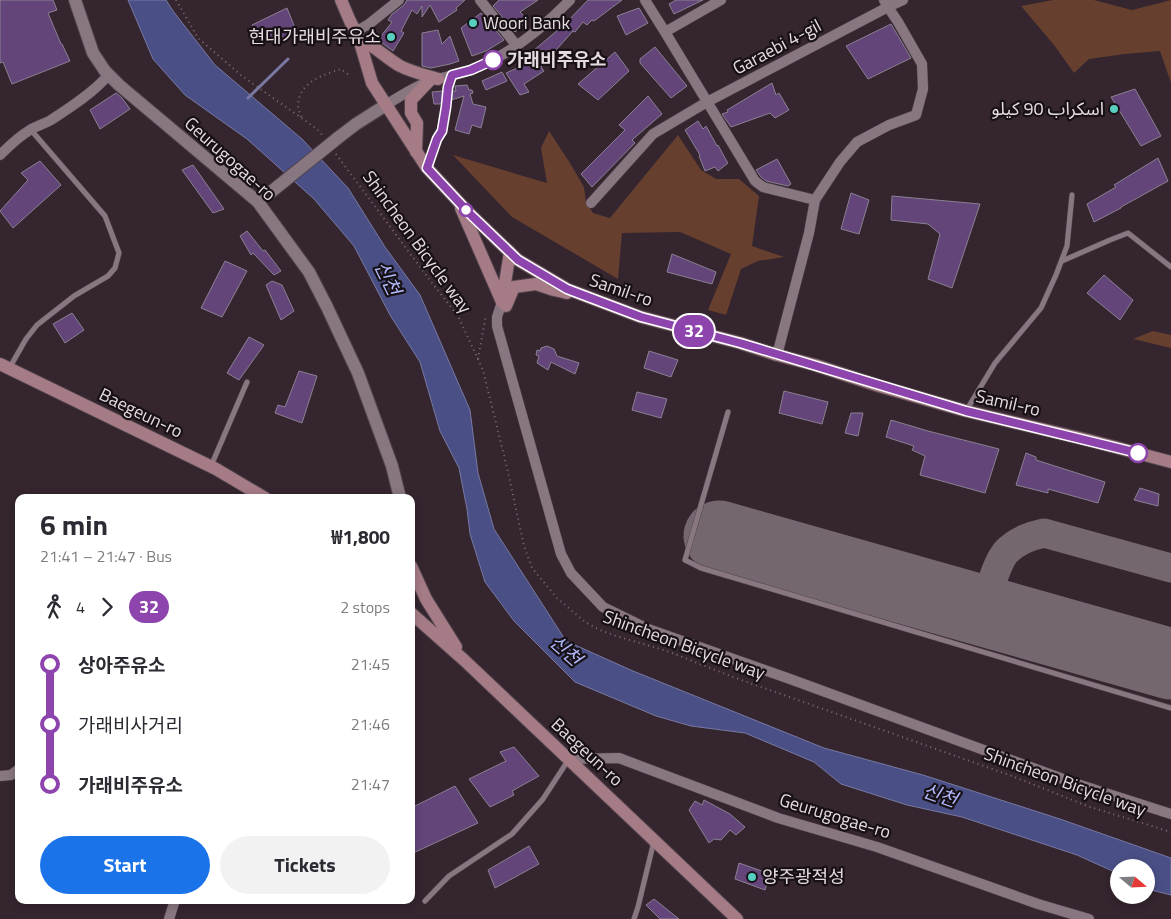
<!DOCTYPE html>
<meta charset="utf-8">
<style>
:root{--surface:#fff;--page:#f2f2f3;--text:#2b2b33;--muted:#7c7c81;--accent:#1a73e8}
body{margin:0;font-family:"Titillium Web","Noto Sans Arabic","Noto Sans KR",sans-serif;background:var(--page);color:var(--text);height:100vh;display:flex;flex-direction:column;font-size:19px;white-space:nowrap}
*{box-sizing:border-box;margin:0}
p{font-size:16px;color:var(--muted)}
.icon{flex:none;width:28px;height:28px;fill:none;stroke:currentColor;stroke-width:2;stroke-linecap:round;stroke-linejoin:round}
.map{position:relative;flex:1;overflow:hidden}
.drawer{position:absolute;left:15px;top:494px;width:400px;height:410px;display:flex;flex-direction:column;background:var(--surface);border-radius:10px;box-shadow:0 2px 8px #0003}
.drawer>*{flex:none}
.badge{padding:0 10px;border-radius:16px;font-size:18px;line-height:32px}
.needle{width:32px;rotate:109deg}
.controls{position:absolute;left:1110px;top:859px;display:grid;gap:10px}
.controls a{display:grid;place-items:center;width:45px;height:45px;border-radius:50%;background:var(--surface);box-shadow:0 2px 8px #0003;font-size:25px}
.map>.badge{position:absolute;translate:-50% -50%;box-shadow:0 0 0 2px #fff}
.legs{display:flex;align-items:center;gap:8px;height:55px;padding:0 25px;font-size:16px}
.legs p{margin-inline-start:auto}
.headline{display:flex;align-items:center;justify-content:space-between;height:85px;padding:0 25px}
h1{font-size:28px;font-weight:700;line-height:38px}
.action{display:flex;gap:10px;margin-top:auto;padding:10px 25px}
.action a{flex:1;height:58px;border-radius:30px;background:var(--accent);color:#fff;font-size:20px;font-weight:700;line-height:58px;text-align:center}
.action a+a{background:var(--page);color:var(--text)}
ul{padding:0 25px;list-style:none}
li{display:flex;align-items:center;gap:18px;height:60px;font-size:19px}
li i{display:grid;place-items:center;width:8px;height:100%;margin:0 6px;background:currentColor}
li i::after{content:'';width:12px;height:12px;margin:-6px;border:4px solid;border-radius:50%;background:var(--surface)}
li p{margin-inline-start:auto}
li:first-child i{background:linear-gradient(#0000 50%,currentColor 0)}
li:last-child i{background:linear-gradient(currentColor 50%,#0000 0)}
.map>svg:first-child{display:block}
.green{fill:#663f2f}
.water{fill:#4a4f86;stroke:#7879a1}
.lines{fill:none;stroke-linecap:round;stroke-linejoin:round}
.stream{stroke:#7879a1;stroke-width:3}
.taxiway{stroke:#756770;stroke-width:29}
.runway{stroke:#756770;stroke-width:71}
.building{fill:#634579;stroke:#8a8192}
.service-casing{stroke:#50434b;stroke-width:6}
.minor-casing{stroke:#50434b;stroke-width:11}
.tertiary-casing{stroke:#50434b;stroke-width:14}
.secondary-casing{stroke:#50434b;stroke-width:14}
.path{stroke:#7d6f78;stroke-width:2;stroke-dasharray:1 4;stroke-linecap:butt}
.service{stroke:#887681;stroke-width:5}
.minor{stroke:#887681;stroke-width:10}
.tertiary{stroke:#887681;stroke-width:12}
.secondary{stroke:#a57b86;stroke-width:12}
.tertiary-bridge-casing{stroke:#50434b;stroke-width:14;stroke-linecap:butt}
.tertiary-bridge{stroke:#887681;stroke-width:12}
.line-1-casing{stroke:#fff;stroke-width:11}
.line-1{stroke:#8e44ad;stroke-width:8}
.poi-dot{fill:#58cec0;stroke:#171115;stroke-width:2}
.stop-1-dot{fill:#fff;stroke:#8e44ad;stroke-width:2.5}
.labels{text-anchor:middle;stroke-width:4.5;stroke-linejoin:round;paint-order:stroke}
.poi-label{font-size:18px;fill:#e5dae0;stroke:#171115;text-anchor:start}
.street-label{font-size:18px;fill:#e5dae0;stroke:#171115}
.stop-label{font-size:18px;font-weight:bold;fill:#e5dae0;stroke:#171115;text-anchor:start}
.water-label{font-size:19px;font-style:italic;fill:#b0b9fc;stroke:#171115}
</style>
<div class="map">
<svg width="1171" height="919" viewBox="0 0 1171 919">
<rect width="100%" height="100%" fill="#34252f"/>
<path class="green" d="M1053 0H1094L1132 10 1171 0V83L1160 51 1125 54 1089 59 1074 73 1054 45 1021 6Z
M549 131 570 163 584 187 586 202 593 213 610 218 678 135 701 170 716 179H739L759 196 752 246 784 257 758 261 741 269 726 315 708 310 731 254 680 232 622 233 618 279 512 217 453 155 547 183 541 148Z
M1153 331 1171 335V348L1133 339Z"/>
<path class="water" d="M128 0H166L173 11 215 65 302 139 348 188 385 247 420 295 470 410 478 473 494 529 566 641 633 671 824 748 923 775 1060 819 1171 858V895L1155 891 1146 887V868H1119V874L1077 855 962 817 907 805 841 784 814 762 745 733 691 726 656 716 575 682 514 621 485 582 470 534 467 509 459 468 440 431 420 362 390 315 354 246 314 199 247 139 185 95 153 59Z"/>
<g class="lines">
<path class="stream" d="M248 98 288 59"/>
<path class="taxiway" d="M983 611C989 594 995 565 1006 552 1016 541 1030 536 1044 533L1171 568"/>
<path class="runway" d="M719 536 1171 664"/>
</g>
<path class="building" d="M0 0H53L57 10 48 13 61 44H62L70 61 12 84 3 62 0 63Z
M407 0H465L456 8 457 10 439 22 430 5 422 17V6L417 14 412 10 401 31 404 33 393 51 378 40 392 22 388 20 392 14 404 5Z
M499 0H538L520 12 528 20 515 32 493 6Z
M588 0H622L594 21 592 20 587 25 583 22 575 32 573 31 541 67 544 71 524 84 529 92 520 95 506 73 524 65 520 60 533 51 565 24Z
M676 0H703L674 14 669 4Z
M287 8 297 33 280 42 276 34 263 44 252 25Z
M639 8 648 23 626 35 617 16Z
M481 13 504 40 486 51 472 56 461 28Z
M891 24 911 58 868 79 846 46Z
M438 30 442 44 450 36 459 61 450 64 431 68 422 66V33Z
M655 47 687 86 671 98 640 63V59Z
M615 52 629 71 598 100 578 84Z
M502 72 507 81 486 90 482 81Z
M772 83 776 95 779 93 789 110 775 118 770 113 731 127 722 114 728 112 727 110Z
M467 85 469 90H472L473 93 470 94 473 104 486 107 481 128 472 125 469 134 455 130 464 96 451 100 452 91H456L455 86Z
M1135 89 1161 136 1141 146 1111 97Z
M443 91 442 104H434L432 92Z
M116 93 122 98 130 109 100 129 90 110Z
M648 96 662 114 632 140 635 143 592 187 581 174 625 130 619 125Z
M698 121 703 129 706 126 717 146 718 145 726 160 728 163 718 171 715 167 705 171 699 156 700 155 685 130Z
M1158 158 1168 181 1121 207V208L1094 222 1087 204 1116 187 1114 185Z
M777 159 791 184 788 186 766 181 761 177 756 170Z
M40 161 61 185 13 228 0 211 28 180 21 173Z
M193 165 224 209 213 213 182 170Z
M851 193 869 200 859 234 841 229Z
M892 196 980 204 952 288 928 279 940 234 928 224 891 220Z
M247 231 263 251 265 250 281 271 274 275 253 253 251 255 240 236Z
M672 254 716 272 712 284 667 272Z
M225 261 247 271 222 317 201 308Z
M1104 275 1133 300 1120 320 1087 293Z
M272 281 282 285 294 311 281 320 266 285Z
M72 313 84 330 65 343 53 324Z
M249 337 264 345 239 380 227 373Z
M547 346 554 349 557 356 579 363 575 374 551 362 548 370 537 363 539 356 536 355 537 350 540 351 541 348Z
M649 351 678 360 671 377 644 368Z
M299 371 317 376 302 423 275 413 278 405 285 407Z
M784 391 828 402 822 424 779 413Z
M637 392 667 399 661 418 632 410Z
M851 413H863L858 436 845 433Z
M891 420 928 431 999 449 985 493 920 475 925 456 912 450 914 446 886 437Z
M1026 453 1036 457V460L1105 482 1098 503 1048 489V493L1016 485Z
M1140 488 1159 494 1158 506 1134 500Z
M514 747 539 776 512 791 514 795 490 807 469 779 506 761 500 752Z
M455 786 478 823 411 854V808Z
M704 800 730 814 745 827 736 835 730 830 721 840 714 839 709 843 689 810 695 801 702 805Z
M529 846 539 864 495 888 488 870Z
M739 863 770 874 765 890 735 879Z
M654 899 679 919H660L646 905Z"/>
<g class="lines">
<g class="service-casing">
<path id="service" d="M428 166 437 139 442 131 446 107 448 87 452 76
M1062 261 1110 240 1128 233 1171 267
M10 367 26 339 37 325 74 296 108 276 115 268 119 253 105 216 31 130
M966 411 995 363 1041 308 1056 275 1067 246 1072 195
M728 412 685 560 701 568 1171 708
M211 466 247 382
M425 901 449 876 512 834 543 799 569 759
M634 919 638 907 654 841"/>
</g>
<g class="minor-casing">
<path id="minor" d="M480 0 517 46
M645 0 665 32 755 181 763 187 815 200
M884 0 888 7 903 0
M355 32 369 24 399 0
M665 32 721 0
M386 105C400 96 414 87 430 81 443 77 457 75 470 70 508 56 542 29 570 0
M0 155C9 146 18 137 30 130 36 126 44 124 51 120 68 109 96 91 108 75
M591 203 653 134 707 102 888 7 898 22 922 64 923 89 916 115 889 125 857 142 840 162 815 200 809 233 777 355
M502 302 497 317V326L561 554 571 573 603 607 648 629 790 679 1074 783 1171 814
M569 759 619 758 778 818 877 847 1038 904 1089 919
M0 776 11 775 19 769
M169 919 175 900"/>
</g>
<g class="tertiary-casing">
<path id="tertiary" d="M75 0 93 53 105 71 119 85 169 127 258 202 309 272 327 307 358 373 392 466 400 498
M339 137 356 124 386 105"/>
</g>
<g class="secondary-casing">
<path id="secondary" d="M341 0 350 21 359 39 372 83 427 168 470 214 518 260 567 289 641 317 740 343 777 355 815 365 879 386 966 411 1088 440 1171 462
M359 39C374 45 386 58 400 66 412 72 425 75 438 79
M416 152 417 123 411 113V100L429 81
M461 208 502 302
M502 302 510 252
M506 306 514 287 536 284 554 290 567 293
M0 364 216 469 265 498
M411 566 426 599 456 647
M411 613 464 660 737 919"/>
</g>
<path class="path" d="M176 0 198 38 242 76 310 124 319 131 323 136
M301 117C300 113 298 109 298 105 299 82 323 75 341 69L349 75
M336 154 429 279 458 316 483 370 508 472 524 546 532 568 557 598 585 622 600 630 616 636 667 651 733 677 1012 776 1090 807 1171 832
M478 359 486 315"/>
<use href="#service" class="service"/>
<use href="#minor" class="minor"/>
<use href="#tertiary" class="tertiary"/>
<use href="#secondary" class="secondary"/>
<g class="tertiary-bridge-casing">
<path id="tertiary-bridge" d="M266 196 339 137"/>
</g>
<use href="#tertiary-bridge" class="tertiary-bridge"/>
</g>
<g class="lines">
<g class="line-1-casing">
<path id="line-1" d="M493 60 471 70 452 75 448 87 446 107 442 131 437 139 427 168 470 214 518 260 567 289 641 317 740 343 966 411 1138 453"/>
</g>
<use href="#line-1" class="line-1"/>
</g>
<g class="poi-dot">
<circle cx="473" cy="23" r="5"/>
<circle cx="391" cy="37" r="5"/>
<circle cx="1114" cy="109" r="5"/>
<circle cx="752" cy="877" r="5"/>
</g>
<g class="stop-1-dot">
<circle cx="493" cy="60" r="9"/>
<circle cx="466" cy="210" r="6"/>
<circle cx="1138" cy="453" r="9"/>
</g>
<g class="labels">
<g class="poi-label">
<text x="483" y="29">Woori Bank</text>
<text x="381" y="43" text-anchor="end">현대가래비주유소</text>
<text x="1104" y="115" text-anchor="end">اسكراب 90 كيلو</text>
<text x="762" y="883">양주광적성</text>
</g>
<g class="street-label">
<text transform="translate(777 47) rotate(-28)" y="6">Garaebi 4-gil</text>
<text transform="translate(230 159) rotate(42)" y="6">Geurugogae-ro</text>
<text transform="translate(417 242) rotate(54)" y="6">Shincheon Bicycle way</text>
<text transform="translate(621 290) rotate(19)" y="6">Samil-ro</text>
<text transform="translate(1008 403) rotate(13)" y="6">Samil-ro</text>
<text transform="translate(141 413) rotate(26)" y="6">Baegeun-ro</text>
<text transform="translate(684 645) rotate(20)" y="6">Shincheon Bicycle way</text>
<text transform="translate(587 752) rotate(43)" y="6">Baegeun-ro</text>
<text transform="translate(1065 782) rotate(20)" y="6">Shincheon Bicycle way</text>
<text transform="translate(835 816) rotate(17)" y="6">Geurugogae-ro</text>
</g>
<g class="stop-label">
<text x="507" y="66">가래비주유소</text>
</g>
<g class="water-label">
<text transform="translate(388 278) rotate(64)" y="7">신천</text>
<text transform="translate(566 650) rotate(42)" y="7">신천</text>
<text transform="translate(940 795) rotate(19)" y="7">신천</text>
</g>
</g>
</svg>
<div class="controls">
<a><svg class="needle" viewBox="-14 -14 28 28"><path d="M0-13l5 13h-10z" fill="#e53935"/><path d="M0 13l5-13h-10z" fill="#7c7c81"/></svg></a>
</div>
<b class="badge" style="left:694px;top:331px;background:#8e44ad;color:#fff">32</b>
<section class="drawer">
<div class="headline"><div><h1>6 min</h1><p>21:41 – 21:47 · Bus</p></div><b>₩1,800</b></div>
<div class="legs"><svg class="icon" aria-label="walk" viewBox="0 0 24 24"><circle cx="13" cy="4" r="2"/><path d="M13 8l-2 6 4 7M11 14l-3 7M7 12l3-4h3l4 4"/></svg>4<svg class="icon" aria-label="forward" viewBox="0 0 24 24"><path d="M9 5l7 7-7 7"/></svg><b class="badge" style="background:#8e44ad;color:#fff">32</b><p>2 stops</p></div>
<ul>
<li><i style="color:#8e44ad"></i><b>상아주유소</b><p>21:45</p></li>
<li><i style="color:#8e44ad"></i><span>가래비사거리</span><p>21:46</p></li>
<li><i style="color:#8e44ad"></i><b>가래비주유소</b><p>21:47</p></li>
</ul>
<div class="action"><a>Start</a><a>Tickets</a></div>
</section>
</div>
